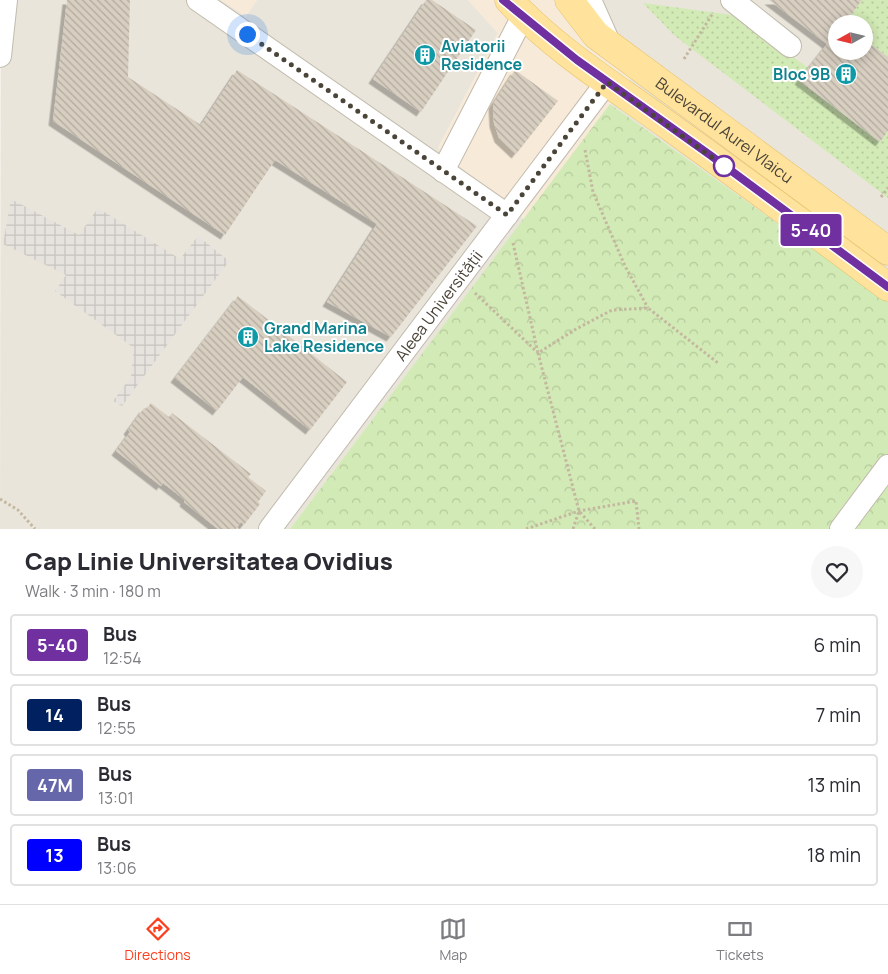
<!DOCTYPE html>
<meta charset="utf-8">
<style>
:root{--surface:#fff;--page:#f7f7f7;--text:#2b2b33;--muted:#7c7c81;--line:#e1e1e2;--accent:#fc3f1d}
body{margin:0;font-family:Manrope,sans-serif;background:var(--page);color:var(--text);height:100vh;display:flex;flex-direction:column;font-size:19px;white-space:nowrap}
*{box-sizing:border-box;margin:0}
p{font-size:16px;color:var(--muted)}
.icon{flex:none;width:28px;height:28px;fill:none;stroke:currentColor;stroke-width:2;stroke-linecap:round;stroke-linejoin:round}
.map{position:relative;height:529px;overflow:hidden}
.sheet{display:flex;flex-direction:column;background:var(--surface);flex:1}
.sheet>*{flex:none}
.badge{padding:0 10px;border-radius:4px;font-size:18px;line-height:32px}
.needle{width:32px;rotate:262deg}
.controls{position:absolute;left:828px;top:15px;display:grid;gap:10px}
.controls a{display:grid;place-items:center;width:45px;height:45px;border-radius:50%;background:var(--surface);box-shadow:0 2px 12px #0003;font-size:25px}
.you{position:absolute;width:25px;height:25px;margin:-12px;border:4px solid #fff;border-radius:50%;background:#1a73e8;box-shadow:0 0 0 8px #1a73e833}
.map>.badge{position:absolute;translate:-50% -50%;box-shadow:0 0 0 2px #fff}
.round{display:grid;place-items:center;flex:none;width:52px;height:52px;border-radius:26px;background:var(--page)}
.overview{display:flex;align-items:center;justify-content:space-between;height:85px;padding:0 25px}
h1{font-size:24px;font-weight:800;line-height:38px}
ul{padding:0;list-style:none}
li{display:flex;align-items:center;gap:15px;height:62px;margin:0 10px 8px;padding:0 15px;border:2px solid var(--line);border-radius:5px}
li div{flex:1}
li b{display:block;font-size:19px}
li em{font-style:normal}
li .badge{min-width:55px;font-weight:700;text-align:center}
.dock{display:flex;justify-content:space-around;align-items:center;height:70px;border-top:1px solid var(--line);background:var(--surface);font-size:14px;color:var(--muted)}
.dock a{display:grid;justify-items:center;gap:2px}
.dock .active{color:var(--accent)}
.map>svg:first-child{display:block}
.residential{fill:#eae5da;fill-rule:evenodd}
.commercial{fill:#f7ead8}
.industrial{fill:url(#industrial-grid)}
.park{fill:url(#park-crowns)}
.garden{fill:url(#garden-dots)}
.building{fill:url(#building-back-hatch);filter:url(#shadow)}
.lines{fill:none;stroke-linecap:round;stroke-linejoin:round}
.minor-casing{stroke:#c2bbae;stroke-width:24}
.major-casing{stroke:#e6c16a;stroke-width:29}
.path{stroke:#c4b79f;stroke-width:3;stroke-dasharray:2.5 2.5;stroke-linecap:butt}
.minor{stroke:#fff;stroke-width:22}
.major{stroke:#ffe39c;stroke-width:28}
.line-casing{stroke:#fff;stroke-width:11}
.line{stroke:#7030a0;stroke-width:8}
.walk{stroke:#4b4439;stroke-width:5;stroke-dasharray:0 9}
.stop-dot{fill:#fff;stroke:#7030a0;stroke-width:2.5}
.labels{text-anchor:middle;stroke-width:4;stroke-linejoin:round;paint-order:stroke}
.culture-label{font-size:16px;font-weight:bold;fill:#0d838f;stroke:#fff;text-anchor:start}
.street-label{font-size:16px;fill:#4b4439;stroke:#fff}
</style>
<div class="map">
<svg width="888" height="529" viewBox="0 0 888 529">
<defs>
<pattern id="industrial-grid" width="8" height="8" patternUnits="userSpaceOnUse" patternTransform="scale(1.25)"><rect width="8" height="8" fill="#e6e2dd"/><path d="M0 4h8M4 0v8" fill="none" stroke="#c7c3be"/></pattern>
<pattern id="park-crowns" width="20" height="18" patternUnits="userSpaceOnUse" patternTransform="scale(1.25)"><rect width="20" height="18" fill="#d2eab5"/><path d="M2 6a3 3 0 1 1 6 0M12 15a3 3 0 1 1 6 0" fill="none" stroke="#b6ca9c"/></pattern>
<pattern id="garden-dots" width="8" height="8" patternUnits="userSpaceOnUse" patternTransform="scale(1.25)"><rect width="8" height="8" fill="#d2eab5"/><path d="M2 2h.1M6 6h.1" fill="none" stroke="#b6ca9c" stroke-width="1.8" stroke-linecap="round"/></pattern>
<pattern id="building-back-hatch" width="6" height="6" patternUnits="userSpaceOnUse" patternTransform="scale(1.25)"><rect width="6" height="6" fill="#d8cfc1"/><path d="M-1 5l2 2M0 0l6 6M5-1l2 2" fill="none" stroke="#b1aa9e"/></pattern>
<filter id="shadow"><feDropShadow dx="-4.5" dy="4.5" stdDeviation="0" flood-color="#0004"/></filter>
</defs>
<rect width="100%" height="100%" fill="#f6f3ec"/>
<path class="residential" d="M1 0H221L246 16 257 0H468L498 33 438 148 524 219 290 529H0Z
M579 0H888V302L610 104ZM836 24H864V51H836Z"/>
<path class="commercial" d="M221 0H257L246 17Z
M468 0H579L636 72 524 219 438 148 498 33Z"/>
<path class="industrial" d="M11 199 79 235 98 208 180 259 198 236 229 261 122 406 113 401 131 377 134 348 55 291 66 275 3 244Z"/>
<path class="park" d="M610 104 888 302V529H290Z"/>
<path class="garden" d="M862 0H888V57L864 39V24H844Z
M643 3 739 16 808 68 799 81 880 142 888 131V198L675 36Z"/>
<path class="building" d="M67 0H130L128 77 201 125 237 70 477 226 391 337 327 302 377 224 275 160 225 235 53 121Z
M426 0H432L476 30 421 112 373 79Z
M769 0H862L844 24H836V51H864V39L888 57V131L880 142 799 80 827 44Z
M515 70 558 101 516 154 499 138 494 123 493 104Z
M238 296 347 382 310 430 243 377 217 411 175 378Z
M151 403 169 417 172 413 251 474 248 477 266 491 258 502 260 504 244 525 241 522 236 529H218L184 502 185 500 163 483 161 486 116 451 130 432 128 430 144 408 146 409Z"/>
<g class="lines">
<g class="minor-casing">
<g id="minor">
<path d="M198 0 507 215"/>
<path d="M590 0 607 38"/>
<path d="M732 0 790 46"/>
<path d="M0 56 6 0"/>
<path d="M443 171 523 16"/>
<path id="s1" d="M270 529 607 82"/>
<path d="M841 529 888 466"/>
</g>
</g>
<g class="major-casing">
<g id="major">
<path d="M509 0C556 51 617 88 673 129 745 181 817 234 888 287"/>
<path id="s2" d="M569 0 596 35 888 251"/>
</g>
</g>
<path class="path" d="M684 59 713 13
M585 150 593 192 625 266 648 308
M881 197 888 188
M513 243 538 353
M475 293 537 352
M0 499 18 510 35 529
M526 529 579 511 636 501 639 529
M573 529 579 511
M595 529 579 511 538 353 576 329 612 310 648 308 718 363"/>
<use href="#minor" class="minor"/>
<use href="#major" class="major"/>
</g>
<g class="lines">
<g class="line-casing">
<path id="line" d="M503 0 577 60 710 155 888 287"/>
</g>
<use href="#line" class="line"/>
<path class="walk" d="M247 34 507 215 607 82 724 166"/>
</g>
<defs>
<g id="building-disc" transform="scale(1.125)"><circle r="9.5" fill="#0f9aa8" stroke="#fff"/><path d="M-4-6H4V6H1V3H-1V6H-4ZM-2.5-4.3h1.7v1.8h-1.7ZM.8-4.3h1.7v1.8H.8ZM-2.5-1h1.7V.8h-1.7ZM.8-1h1.7V.8H.8Z" fill="#fff"/></g>
</defs>
<g fill-rule="evenodd">
<use href="#building-disc" x="425" y="55"/>
<use href="#building-disc" x="846" y="74"/>
<use href="#building-disc" x="248" y="337"/>
</g>
<circle class="stop-dot" cx="724" cy="166" r="10"/>
<g class="labels">
<g class="culture-label">
<text x="441" y="52">Aviatorii<tspan x="441" dy="18">Residence</tspan></text>
<text x="830" y="80" text-anchor="end">Bloc 9B</text>
<text x="264" y="334">Grand Marina<tspan x="264" dy="18">Lake Residence</tspan></text>
</g>
<g class="street-label">
<text dy="6" stroke="none"><textPath href="#s2" startOffset="204">Bulevardul Aurel Vlaicu</textPath></text>
<text dy="6" stroke="none"><textPath href="#s1" startOffset="280">Aleea Universității</textPath></text>
</g>
</g>
</svg>
<div class="controls">
<a><svg class="needle" viewBox="-14 -14 28 28"><path d="M0-13l5 13h-10z" fill="#e53935"/><path d="M0 13l5-13h-10z" fill="#7c7c81"/></svg></a>
</div>
<div class="you" style="left:247px;top:34px"></div>
<b class="badge" style="left:811px;top:230px;background:#7030a0;color:#fff">5-40</b>
</div>
<section class="sheet">
<div class="overview"><div><h1>Cap Linie Universitatea Ovidius</h1><p>Walk · 3 min · 180 m</p></div><a class="round"><svg class="icon" aria-label="heart" viewBox="0 0 24 24"><path d="M12 20l-8-8c-3-5 5-10 8-4 3-6 11-1 8 4z"/></svg></a></div>
<ul>
<li><span class="badge" style="background:#7030a0;color:#fff">5-40</span><div><b>Bus</b><p>12:54</p></div><em>6 min</em></li>
<li><span class="badge" style="background:#002060;color:#fff">14</span><div><b>Bus</b><p>12:55</p></div><em>7 min</em></li>
<li><span class="badge" style="background:#6667ab;color:#fff">47M</span><div><b>Bus</b><p>13:01</p></div><em>13 min</em></li>
<li><span class="badge" style="background:#00f;color:#fff">13</span><div><b>Bus</b><p>13:06</p></div><em>18 min</em></li>
</ul>
</section>
<nav class="dock">
<a class="active"><svg class="icon" aria-label="directions" viewBox="0 0 24 24"><path d="M12 3l9 9-9 9-9-9zM9 14v-3h6M13 9l2 2-2 2"/></svg>Directions</a>
<a><svg class="icon" aria-label="map" viewBox="0 0 24 24"><path d="M3 6l6-2 6 2 6-2v14l-6 2-6-2-6 2zM9 4v14M15 6v14"/></svg>Map</a>
<a><svg class="icon" aria-label="tickets" viewBox="0 0 24 24"><path d="M3 7h18v10H3zM15 7v10"/></svg>Tickets</a>
</nav>
